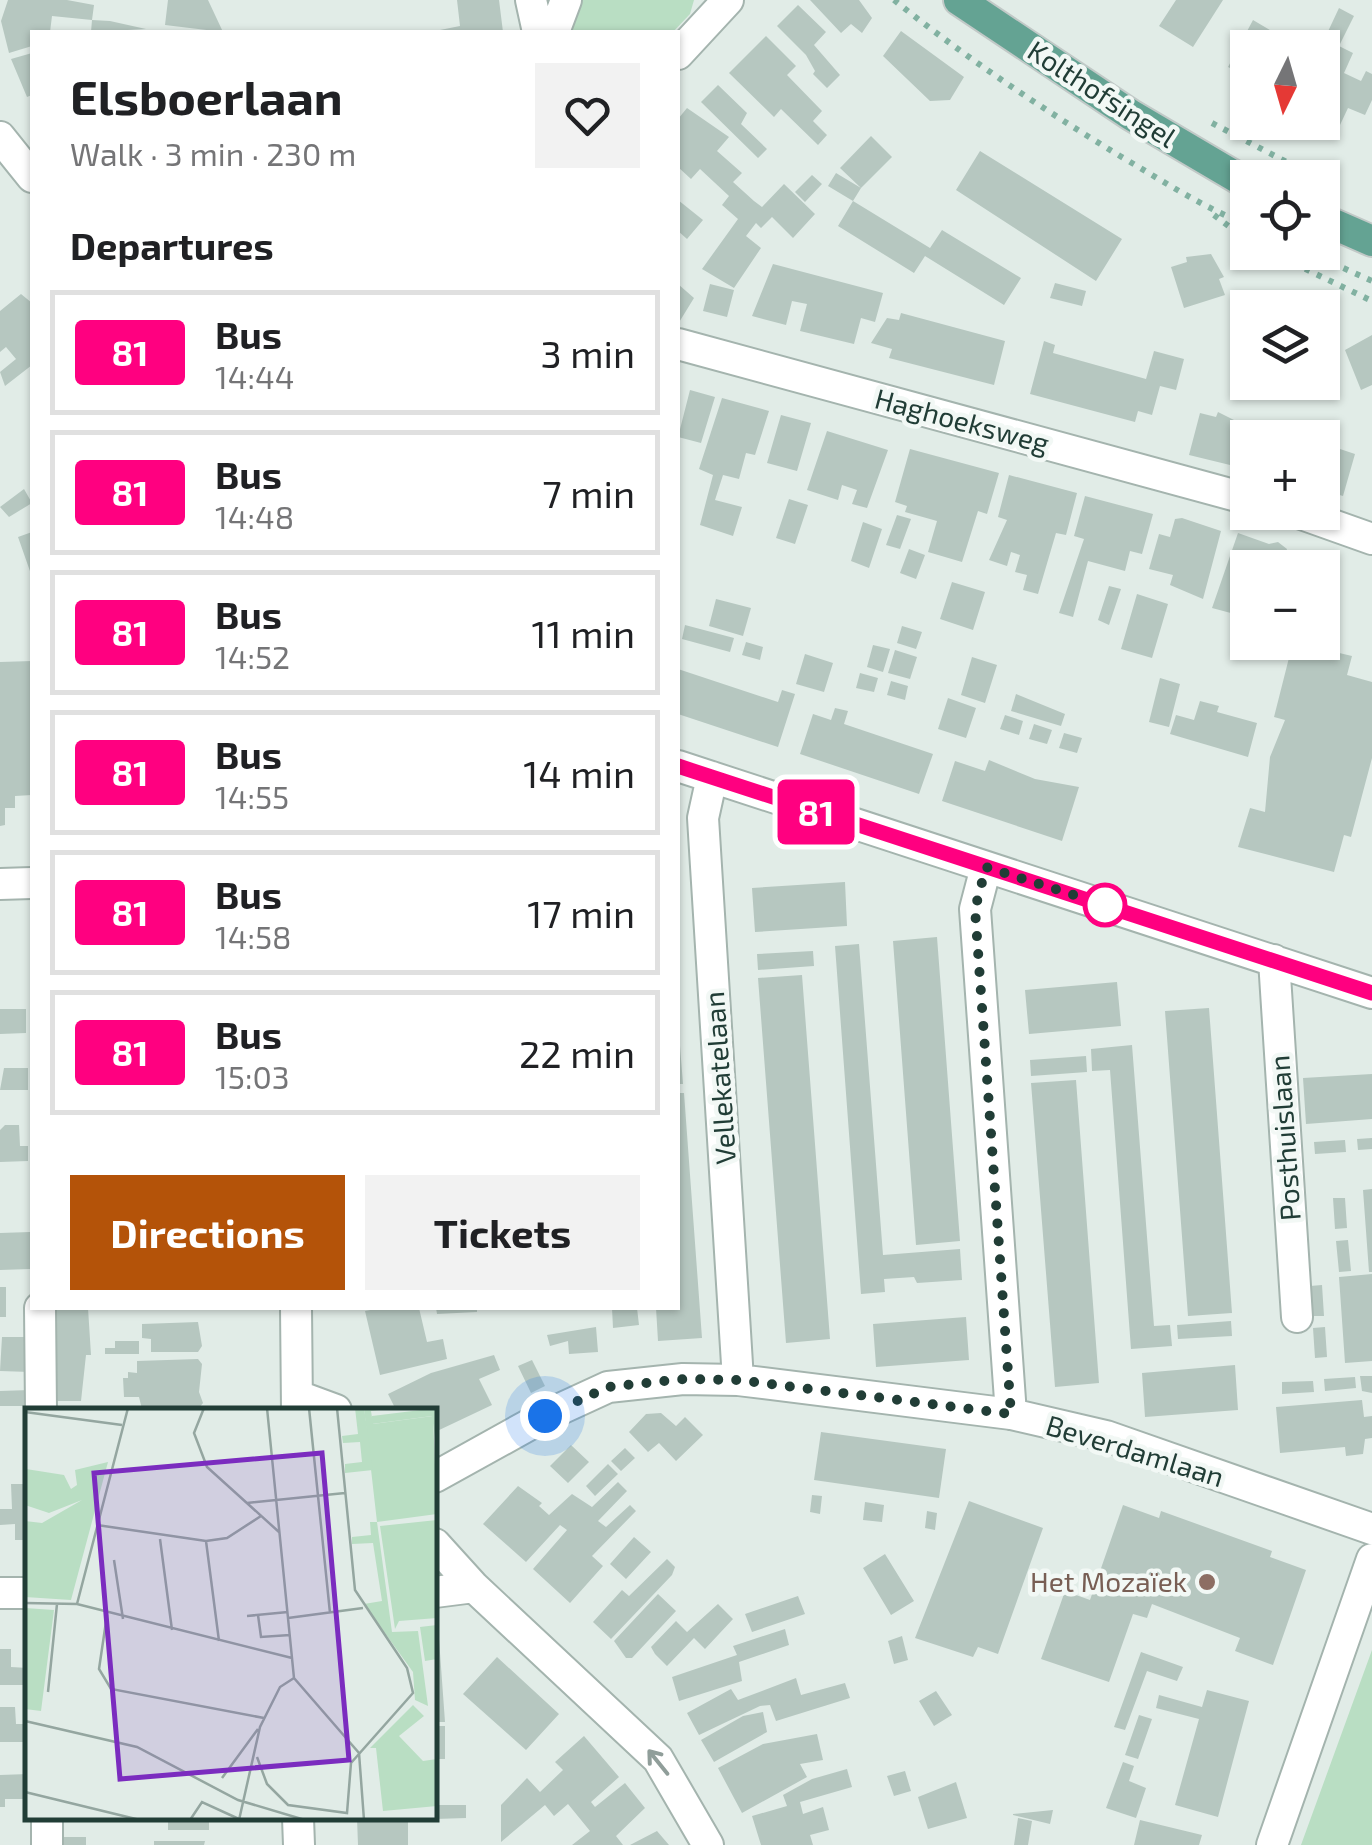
<!DOCTYPE html>
<meta charset="utf-8">
<style>
:root{--surface:#fff;--page:#f2f2f2;--text:#202124;--muted:#757577;--line:#e0e0e0;--accent:#b45309}
body{margin:0;font-family:"Exo 2",sans-serif;background:var(--page);color:var(--text);height:100vh;display:flex;flex-direction:column;font-size:38px;white-space:nowrap}
*{box-sizing:border-box;margin:0}
p{font-size:32px;color:var(--muted)}
.icon{flex:none;width:55px;height:55px;fill:none;stroke:currentColor;stroke-width:2;stroke-linecap:round;stroke-linejoin:round}
.map{position:relative;flex:1;overflow:hidden}
.details{position:absolute;left:30px;top:30px;width:650px;height:1280px;display:flex;flex-direction:column;background:var(--surface);border-radius:0px;box-shadow:0 2px 8px #0004}
.details>*{flex:none}
.badge{padding:0 20px;border-radius:8px;font-size:35px;line-height:65px}
.needle{width:65px;rotate:185deg}
.controls{position:absolute;left:1230px;top:30px;display:grid;gap:20px}
.controls a{display:grid;place-items:center;width:110px;height:110px;border-radius:0px;background:var(--surface);box-shadow:0 2px 8px #0004;font-size:50px}
.you{position:absolute;width:50px;height:50px;margin:-25px;border:8px solid #fff;border-radius:50%;background:#1a73e8;box-shadow:0 0 0 15px #1a73e833}
.map>.badge{position:absolute;translate:-50% -50%;box-shadow:0 0 0 5px #fff}
h2{padding:0 40px;font-size:38px;line-height:90px}
.round{display:grid;place-items:center;flex:none;width:105px;height:105px;border-radius:0px;background:var(--page)}
.overview{display:flex;align-items:center;justify-content:space-between;height:170px;padding:0 40px}
h1{font-size:48px;font-weight:700;line-height:75px}
.cta{display:flex;gap:20px;margin-top:auto;padding:20px 40px}
.cta a{flex:1;height:115px;border-radius:0px;background:var(--accent);color:#fff;font-size:40px;font-weight:700;line-height:115px;text-align:center}
.cta a+a{background:var(--page);color:var(--text)}
ul{padding:0;list-style:none}
li{display:flex;align-items:center;gap:30px;height:125px;margin:0 20px 15px;padding:0 20px;border:5px solid var(--line);border-radius:0px}
li div{flex:1}
li b{display:block;font-size:38px}
li em{font-style:normal}
li .badge{min-width:110px;font-weight:700;text-align:center}
.map>svg:first-child{display:block}
.grass{fill:#b9dec3}
.building{fill:#b6c7c0}
.lines{fill:none;stroke-linecap:round;stroke-linejoin:round}
.minor-casing{stroke:#a4b4ae;stroke-width:34}
.major-casing{stroke:#c1c9c7;stroke-width:34}
.path{stroke:#81b1a1;stroke-width:6;stroke-dasharray:5 8;stroke-linecap:butt}
.minor{stroke:#fff;stroke-width:30}
.major{stroke:#64a393;stroke-width:30}
.oneway{stroke:#909e9a}
.line-casing{stroke:#fff;stroke-width:22}
.line{stroke:#ff0080;stroke-width:15}
.walk{stroke:#213d36;stroke-width:10;stroke-dasharray:0 18}
.stop-dot{fill:#fff;stroke:#ff0080;stroke-width:5}
.education-dot{fill:#8d6e63;stroke:#f2f8f5;stroke-width:4}
.labels{text-anchor:middle;stroke-width:9;stroke-linejoin:round;paint-order:stroke}
.street-label{font-size:28px;fill:#213d36;stroke:#f2f8f5}
.education-label{font-size:28px;fill:#785e54;stroke:#f2f8f5;text-anchor:end}
.inset-road{fill:none;stroke:#94a6a0;stroke-width:2.5}
.view{fill:#7b2cbf;fill-opacity:0.15;stroke:#7b2cbf;stroke-width:5}
.inset-edge{fill:none;stroke:#213d36;stroke-width:5}
</style>
<div class="map">
<svg width="1372" height="1845" viewBox="0 0 1372 1845">
<rect width="100%" height="100%" fill="#e1ece7"/>
<path class="grass" d="M582 0H694L690 14 673 32H572Z
M1372 1650V1845H1301Z"/>
<path class="building" d="M8 0H67L94 5 92 20 52 16 50 32H32V46L9 53 1 21Z
M168 0H208L223 32 165 25Z
M457 0H499L503 32H430L460 26Z
M810 0H859L872 18 862 33 851 24 841 33Z
M1176 0H1223L1193 47 1159 26Z
M798 5 826 32 814 45 840 75 827 88 813 74 815 71 806 55 777 26Z
M1339 8 1354 16 1339 46 1353 53 1344 73 1361 81 1366 71 1372 74V100L1365 115 1348 108 1340 125 1322 116V77L1338 46 1324 40Z
M92 20 110 21 146 29 91 32Z
M1253 20 1287 40 1282 48H1248V77L1228 67Z
M901 31 964 77 950 100 930 101 883 56Z
M766 36 796 66 787 75 822 111 813 121 827 135 818 145 781 109 774 117 729 73Z
M32 53V95L27 97 11 59Z
M718 85 747 113 741 124 767 149 758 158 701 102Z
M687 108 729 137 717 151 742 173 733 182 754 201 762 207 784 184 815 214 793 238 772 217 761 228 756 223 746 236 761 248 734 288 702 269 738 219 722 205 729 196 700 169 691 179 678 167V119Z
M871 136 892 157 861 188 840 168Z
M980 151 1122 239 1096 281 956 190Z
M836 173 861 188 853 201 828 186Z
M812 175 822 184 805 202 795 192Z
M678 200 703 220 687 239 678 231Z
M853 201 930 248 942 230 1021 278 1004 305 925 256 914 273 838 226Z
M1211 254 1224 277 1219 279 1225 295 1184 308 1171 267 1187 262 1186 257Z
M773 264 883 293 875 322 861 318 854 344 800 331 807 304 792 301 786 325 752 316Z
M1055 283 1086 291 1082 306 1050 298Z
M678 284 694 298 678 324Z
M710 284 734 290 727 317 703 311Z
M21 294 32 303V365L5 386 0 372 16 359 6 347 0 352V311Z
M1297 296 1306 308H1266L1273 305 1271 299Z
M901 313 1005 341 994 385 889 358 892 349 871 343 887 318 899 320Z
M1372 335V385L1361 390 1345 350Z
M1044 341 1055 345 1053 353 1146 379 1154 351 1184 359 1176 390 1160 386 1152 415 1138 411 1135 422 1030 394Z
M690 390 715 397 701 443 678 437Z
M722 398 769 411 755 455 746 453 739 479 723 475 715 500 742 507 733 536 700 525 713 475 699 469Z
M1218 412 1242 424 1241 445 1239 450 1235 449 1230 465 1189 455 1200 413 1216 417Z
M781 415 811 423 797 471 767 463Z
M827 431 888 450 867 508 852 504 857 490 842 485 838 500 807 490Z
M1322 443 1355 454 1343 496 1322 490Z
M910 449 999 473 987 514 978 511 962 562 928 552 937 521 905 512 907 506 895 502Z
M1009 475 1077 493 1066 535 1056 533 1038 594 1023 590 1027 575 1015 572 1020 555 1011 552 1007 566 989 560 1007 520 998 517Z
M24 489 32 503 9 517 0 507Z
M1085 496 1153 514 1142 554 1130 551 1125 571 1088 561 1073 617 1059 613 1084 539 1074 536Z
M789 499 808 505 795 544 776 538Z
M897 515 911 519 900 549 886 545Z
M1182 518 1221 531 1203 599 1170 585 1173 575 1149 569 1159 534 1170 537 1175 519Z
M863 522 882 529 869 568 851 561Z
M32 532V574H31L18 537Z
M1238 533 1269 544 1278 542 1287 549 1282 568H1248V632L1239 630 1242 616 1212 608Z
M909 549 925 555 916 579 900 573Z
M952 582 985 592 973 630 940 619Z
M1109 586 1121 589 1109 625 1098 620Z
M1137 594 1168 604 1152 658 1121 649Z
M716 599 751 608 743 636 709 626Z
M685 625 734 638 730 652 682 639Z
M902 626 922 632 916 649 897 643Z
M746 642 763 647 760 660 742 655Z
M1293 642 1352 656 1347 675 1372 682V758L1351 837 1344 835 1334 872 1238 847 1250 808 1265 812 1270 757 1285 720 1274 717Z
M873 645 890 649 883 672 867 667Z
M895 650 917 657 910 679 888 673Z
M805 654 833 663 824 692 796 684Z
M972 657 997 665 985 703 961 695Z
M32 661V795L15 796V808H5V825L0 826V662Z
M678 669 778 702 782 690 795 694 778 747 678 714Z
M860 673 878 678 874 692 856 688Z
M1160 678 1180 684 1169 727 1149 722Z
M891 681 908 686 905 700 887 695Z
M1016 694 1065 714 1061 726 1011 711Z
M948 698 976 708 966 738 938 729Z
M1200 701 1219 706 1217 712 1257 723 1248 757 1170 734 1176 715 1194 720Z
M835 708 848 711 844 724 933 754 919 794 800 754 813 714 831 720Z
M1005 715 1023 721 1019 735 1000 729Z
M1034 724 1052 730 1047 744 1029 739Z
M1064 733 1082 738 1077 753 1059 748Z
M989 760 1035 779 1079 787 1062 841 942 801 955 761 985 771Z
M845 882 847 926 755 932 752 888Z
M937 937 960 1241 916 1245 893 941Z
M859 944 883 1255 960 1249 962 1280 917 1283 914 1277 884 1279 885 1292 861 1294 835 946Z
M813 951 814 966 758 970 757 954Z
M802 975 830 1339 786 1343 758 978Z
M1117 982 1121 1026 1029 1034 1025 990Z
M1209 1008 1232 1313 1188 1316 1165 1011Z
M0 1009H26V1033L0 1034Z
M1132 1045 1154 1326 1170 1325 1172 1346 1131 1349 1110 1070 1092 1071 1091 1049Z
M678 1046H680L683 1084H678Z
M1086 1056 1087 1072 1031 1076 1030 1060Z
M4 1068H28V1090H0Z
M1372 1074V1119L1306 1124 1303 1078Z
M1076 1080 1099 1383 1055 1387 1031 1083Z
M678 1093H684L702 1338 658 1341 656 1308H678Z
M5 1125H19L20 1146H28V1161L0 1162V1130Z
M1372 1138V1149L1358 1150 1357 1139Z
M1345 1140 1346 1152 1315 1154 1314 1142Z
M1372 1189V1272H1369L1363 1190Z
M1333 1198H1345L1347 1228 1335 1229Z
M30 1232V1269L0 1270V1233Z
M1348 1240 1351 1271 1339 1272 1336 1241Z
M1372 1274V1361L1345 1363 1339 1277Z
M1322 1285 1324 1316H1312L1310 1286Z
M0 1287H6V1317H0Z
M57 1308H88L91 1355H86L81 1401H55Z
M381 1308H419L427 1342 443 1339 447 1359 380 1375 365 1311Z
M436 1308H477V1312L437 1314Z
M612 1308H637L639 1325 613 1328Z
M966 1317 969 1360 876 1367 873 1324Z
M1231 1321 1232 1336 1178 1339 1177 1325Z
M198 1322 202 1346 198 1352H151V1339L142 1338V1324Z
M596 1327 598 1352 569 1354 568 1341 550 1346 547 1335Z
M1325 1327 1327 1357 1315 1358 1313 1328Z
M2 1337H30V1372L0 1371Z
M115 1341H139V1354H105V1348H115Z
M494 1355 500 1370 479 1379 492 1405 435 1432V1410H396L388 1394 431 1373Z
M198 1359 202 1364 199 1392 203 1403 199 1408 142 1409 139 1397H124L123 1378H128V1372L137 1373V1361Z
M532 1360 545 1386 531 1393 518 1366Z
M1235 1365 1238 1410 1145 1417 1142 1373Z
M1360 1376H1372V1393L1362 1391Z
M1355 1377 1356 1388 1325 1391 1324 1379Z
M1313 1381 1314 1392 1282 1394V1382Z
M30 1390V1406H0V1391Z
M1362 1400 1364 1417 1372 1416V1438L1365 1439 1363 1454 1346 1456 1345 1447 1280 1453 1276 1407Z
M661 1413 676 1426 685 1417 703 1435 676 1461 659 1443 648 1452 629 1432 646 1414Z
M821 1432 946 1449 939 1498 814 1480Z
M571 1445 589 1462 568 1483 550 1466Z
M625 1448 635 1458 621 1471 611 1461Z
M608 1464 618 1474 595 1496 586 1486Z
M618 1482 627 1491 598 1521 606 1527 630 1505 636 1511 592 1556 603 1566 570 1603 533 1569 567 1530 560 1525 526 1562 483 1524 518 1486 542 1503 539 1506 549 1515 572 1494 592 1507Z
M11 1484H28V1540H15V1524L0 1525V1509H12Z
M812 1495 822 1496 820 1514 810 1512Z
M969 1501 1043 1528 998 1654 978 1647 973 1657 915 1638Z
M865 1502 884 1505 882 1522 863 1520Z
M1123 1505 1159 1518 1161 1511 1272 1551 1270 1557 1306 1570 1273 1665 1235 1651 1240 1638 1152 1604 1147 1618 1133 1614 1109 1682 1041 1659 1065 1591 1090 1600Z
M927 1511 937 1513 935 1530 925 1528Z
M634 1537 651 1552 626 1579 610 1564Z
M885 1554 914 1601 891 1615 863 1568Z
M667 1559 675 1567 672 1575 611 1639 593 1622 622 1590 629 1596Z
M658 1594 676 1611 632 1658H626L614 1641Z
M798 1596 805 1614 752 1632 745 1614Z
M718 1604 733 1619 705 1649 694 1638 667 1666 655 1654 651 1647 676 1621 687 1632Z
M785 1629 789 1645 739 1662 742 1681 679 1701 672 1677 737 1655 733 1646Z
M902 1636 908 1660 894 1664 888 1641Z
M435 1639H439L445 1722H435Z
M0 1649H11V1667L28 1668V1685H0Z
M1141 1652 1183 1667 1177 1681 1147 1671 1125 1730 1114 1727Z
M497 1657 559 1714 526 1750 463 1694Z
M796 1678 801 1695 845 1683 850 1698 776 1721 770 1705 760 1706 699 1735 687 1713 731 1689 738 1700Z
M1207 1690 1249 1701 1218 1817 1175 1805 1199 1719 1156 1708 1159 1695 1202 1707Z
M936 1691 952 1715 934 1726 919 1701Z
M0 1707H15L16 1724H28V1742H0Z
M763 1712 767 1732 714 1762 701 1740 743 1716Z
M1139 1715 1152 1719 1138 1759 1125 1755Z
M435 1726H445V1759H435Z
M817 1734 823 1760 800 1764 807 1777 742 1813 718 1768 763 1744Z
M584 1736 619 1777 591 1802 595 1807 625 1783 645 1808 616 1836 623 1845H572L590 1831 568 1804 554 1816 545 1805 501 1842V1805L527 1778 540 1792 563 1770 555 1762Z
M1123 1762 1134 1766 1129 1781 1146 1788 1136 1818 1106 1808Z
M847 1769 852 1787 800 1802 803 1814 823 1807 829 1830 810 1835 813 1845H761L752 1816 787 1806 783 1795 812 1779Z
M905 1771 911 1791 894 1796 887 1776Z
M28 1774V1799H5V1807H0V1775Z
M956 1782 967 1818 928 1829 918 1797Z
M435 1805H466V1818L435 1819Z
M1053 1810 1050 1824 1013 1815V1814Z
M168 1818H209V1830H168Z
M357 1818H408V1845H358Z
M1018 1818 1032 1821 1028 1845H1014Z
M1140 1820 1202 1835 1199 1845H1134Z
M657 1831 669 1845H630Z
M57 1837H86V1845H57Z
M154 1841H205L204 1845H154Z"/>
<g class="lines">
<g class="minor-casing">
<path id="minor" d="M531 0 538 32
M554 32 566 0
M678 54 728 0
M0 137 32 177
M678 344 1248 499
M1296 512 1372 539
M678 766 1372 993
M712 777 703 818 738 1380
M986 867 975 909 1011 1414
M0 884 32 883
M1274 960 1297 1317
M40 1308 41 1410
M296 1308 297 1410
M298 1396 336 1410
M435 1477 545 1416 608 1387 683 1379 738 1380 1011 1414 1106 1436 1372 1529
M435 1544 474 1587 658 1759 708 1845
M435 1592 474 1587
M0 1593H28
M47 1818V1845
M298 1818 299 1845
M1272 1845 1372 1559"/>
</g>
<g class="major-casing">
<path id="major" d="M959 0 1131 115 1248 184
M1322 219 1372 241"/>
</g>
<path class="path" d="M894 0C966 58 1041 108 1120 156 1163 181 1202 207 1248 225
M1212 123 1317 178
M1322 180 1344 191
M1214 215 1248 241
M1270 252 1372 301
M1308 252 1372 281"/>
<use href="#minor" class="minor"/>
<use href="#major" class="major"/>
</g>
<defs><path id="oneway-shaft" d="M-6 0H5M1.5-3L5.5 0L1.5 3" fill="none" stroke-width="1.6" stroke-linecap="round" stroke-linejoin="round" transform="scale(2.5)"/></defs>
<use class="oneway" href="#oneway-shaft" transform="translate(658 1762) rotate(-129)"/>
<g class="lines">
<g class="line-casing">
<path id="line" d="M678 766 1372 993"/>
</g>
<use href="#line" class="line"/>
<path class="walk" d="M545 1416 608 1387 684 1379 738 1380 1011 1414 975 909 986 867 1105 905"/>
</g>
<circle class="stop-dot" cx="1105" cy="905" r="20"/>
<circle class="education-dot" cx="1207" cy="1582" r="10"/>
<g class="labels">
<g class="street-label">
<text transform="translate(1102 94) rotate(33)" y="10">Kolthofsingel</text>
<text transform="translate(962 421) rotate(15)" y="10">Haghoeksweg</text>
<text transform="translate(720 1078) rotate(-94)" y="10">Vellekatelaan</text>
<text transform="translate(1285 1138) rotate(-94)" y="10">Posthuislaan</text>
<text transform="translate(1135 1451) rotate(17)" y="10">Beverdamlaan</text>
</g>
<g class="education-label">
<text x="1187" y="1592">Het Mozaïek</text>
</g>
</g>
<g transform="translate(25 1408)">
<rect width="412" height="412" fill="#e1ece7"/>
<path d="M339 0H370L346 3 348 16 408 8 412 106 352 114ZM83 54 46 192 0 189V113L17 115 57 92 24 105 0 97 1 61 39 67 46 81 52 77 50 62ZM412 112V210L374 213 370 221 355 118ZM0 200 29 202 16 303 0 301ZM412 217V251L400 253 395 219ZM388 297 399 308 374 328 398 353 412 351V398L358 403 351 340H345Z" fill="#b9dec3"/>
<path d="M330 0H339L348 62 320 65V56L337 54 335 34 318 35 317 28 333 26ZM412 0V44L407 8 347 16V8ZM345 114H352L367 224 393 223 403 298 390 292 388 264 339 196 357 193 348 135 327 136V129L346 127Z" fill="#b9dec3"/>
<path class="inset-road" d="M179 0 169 25 182 59 254 124M242 0 269 270 334 345 339 412M284 0 305 205M0 4 97 17M222 95 320 85M72 117 181 133 202 130 236 108M135 131 147 222M181 133 194 233M89 152 98 211M0 195 52 196 267 250M52 196 103 0M82 207 74 261 86 281 239 310M233 207 236 229 265 227M222 208 263 204M263 210 338 200M23 284 32 196M0 313 112 339 213 392 280 412M232 349 242 376 263 397 322 405 326 355 388 285 382 260 330 182 312 0M197 370 233 321M0 384 115 412M165 412 177 394 214 411M214 412 235 319 255 279 269 270"/>
<path class="view" d="M297 45 324 352 95 371 69 65Z"/>
<rect width="412" height="412" class="inset-edge"/>
</g>
</svg>
<div class="controls">
<a><svg class="needle" viewBox="-14 -14 28 28"><path d="M0-13l5 13h-10z" fill="#e53935"/><path d="M0 13l5-13h-10z" fill="#757577"/></svg></a>
<a><svg class="icon" aria-label="locate" viewBox="0 0 24 24"><circle cx="12" cy="12" r="6"/><path d="M12 2v4M12 18v4M2 12h4M18 12h4"/></svg></a>
<a><svg class="icon" aria-label="layers" viewBox="0 0 24 24"><path d="M12 4l9 5-9 5-9-5zM3 14l9 5 9-5"/></svg></a>
<a>+</a>
<a>−</a>
</div>
<div class="you" style="left:545px;top:1416px"></div>
<b class="badge" style="left:816px;top:812px;background:#ff0080;color:#fff">81</b>
<section class="details">
<div class="overview"><div><h1>Elsboerlaan</h1><p>Walk · 3 min · 230 m</p></div><a class="round"><svg class="icon" aria-label="heart" viewBox="0 0 24 24"><path d="M12 20l-8-8c-3-5 5-10 8-4 3-6 11-1 8 4z"/></svg></a></div>
<h2>Departures</h2>
<ul>
<li><span class="badge" style="background:#ff0080;color:#fff">81</span><div><b>Bus</b><p>14:44</p></div><em>3 min</em></li>
<li><span class="badge" style="background:#ff0080;color:#fff">81</span><div><b>Bus</b><p>14:48</p></div><em>7 min</em></li>
<li><span class="badge" style="background:#ff0080;color:#fff">81</span><div><b>Bus</b><p>14:52</p></div><em>11 min</em></li>
<li><span class="badge" style="background:#ff0080;color:#fff">81</span><div><b>Bus</b><p>14:55</p></div><em>14 min</em></li>
<li><span class="badge" style="background:#ff0080;color:#fff">81</span><div><b>Bus</b><p>14:58</p></div><em>17 min</em></li>
<li><span class="badge" style="background:#ff0080;color:#fff">81</span><div><b>Bus</b><p>15:03</p></div><em>22 min</em></li>
</ul>
<div class="cta"><a>Directions</a><a>Tickets</a></div>
</section>
</div>
